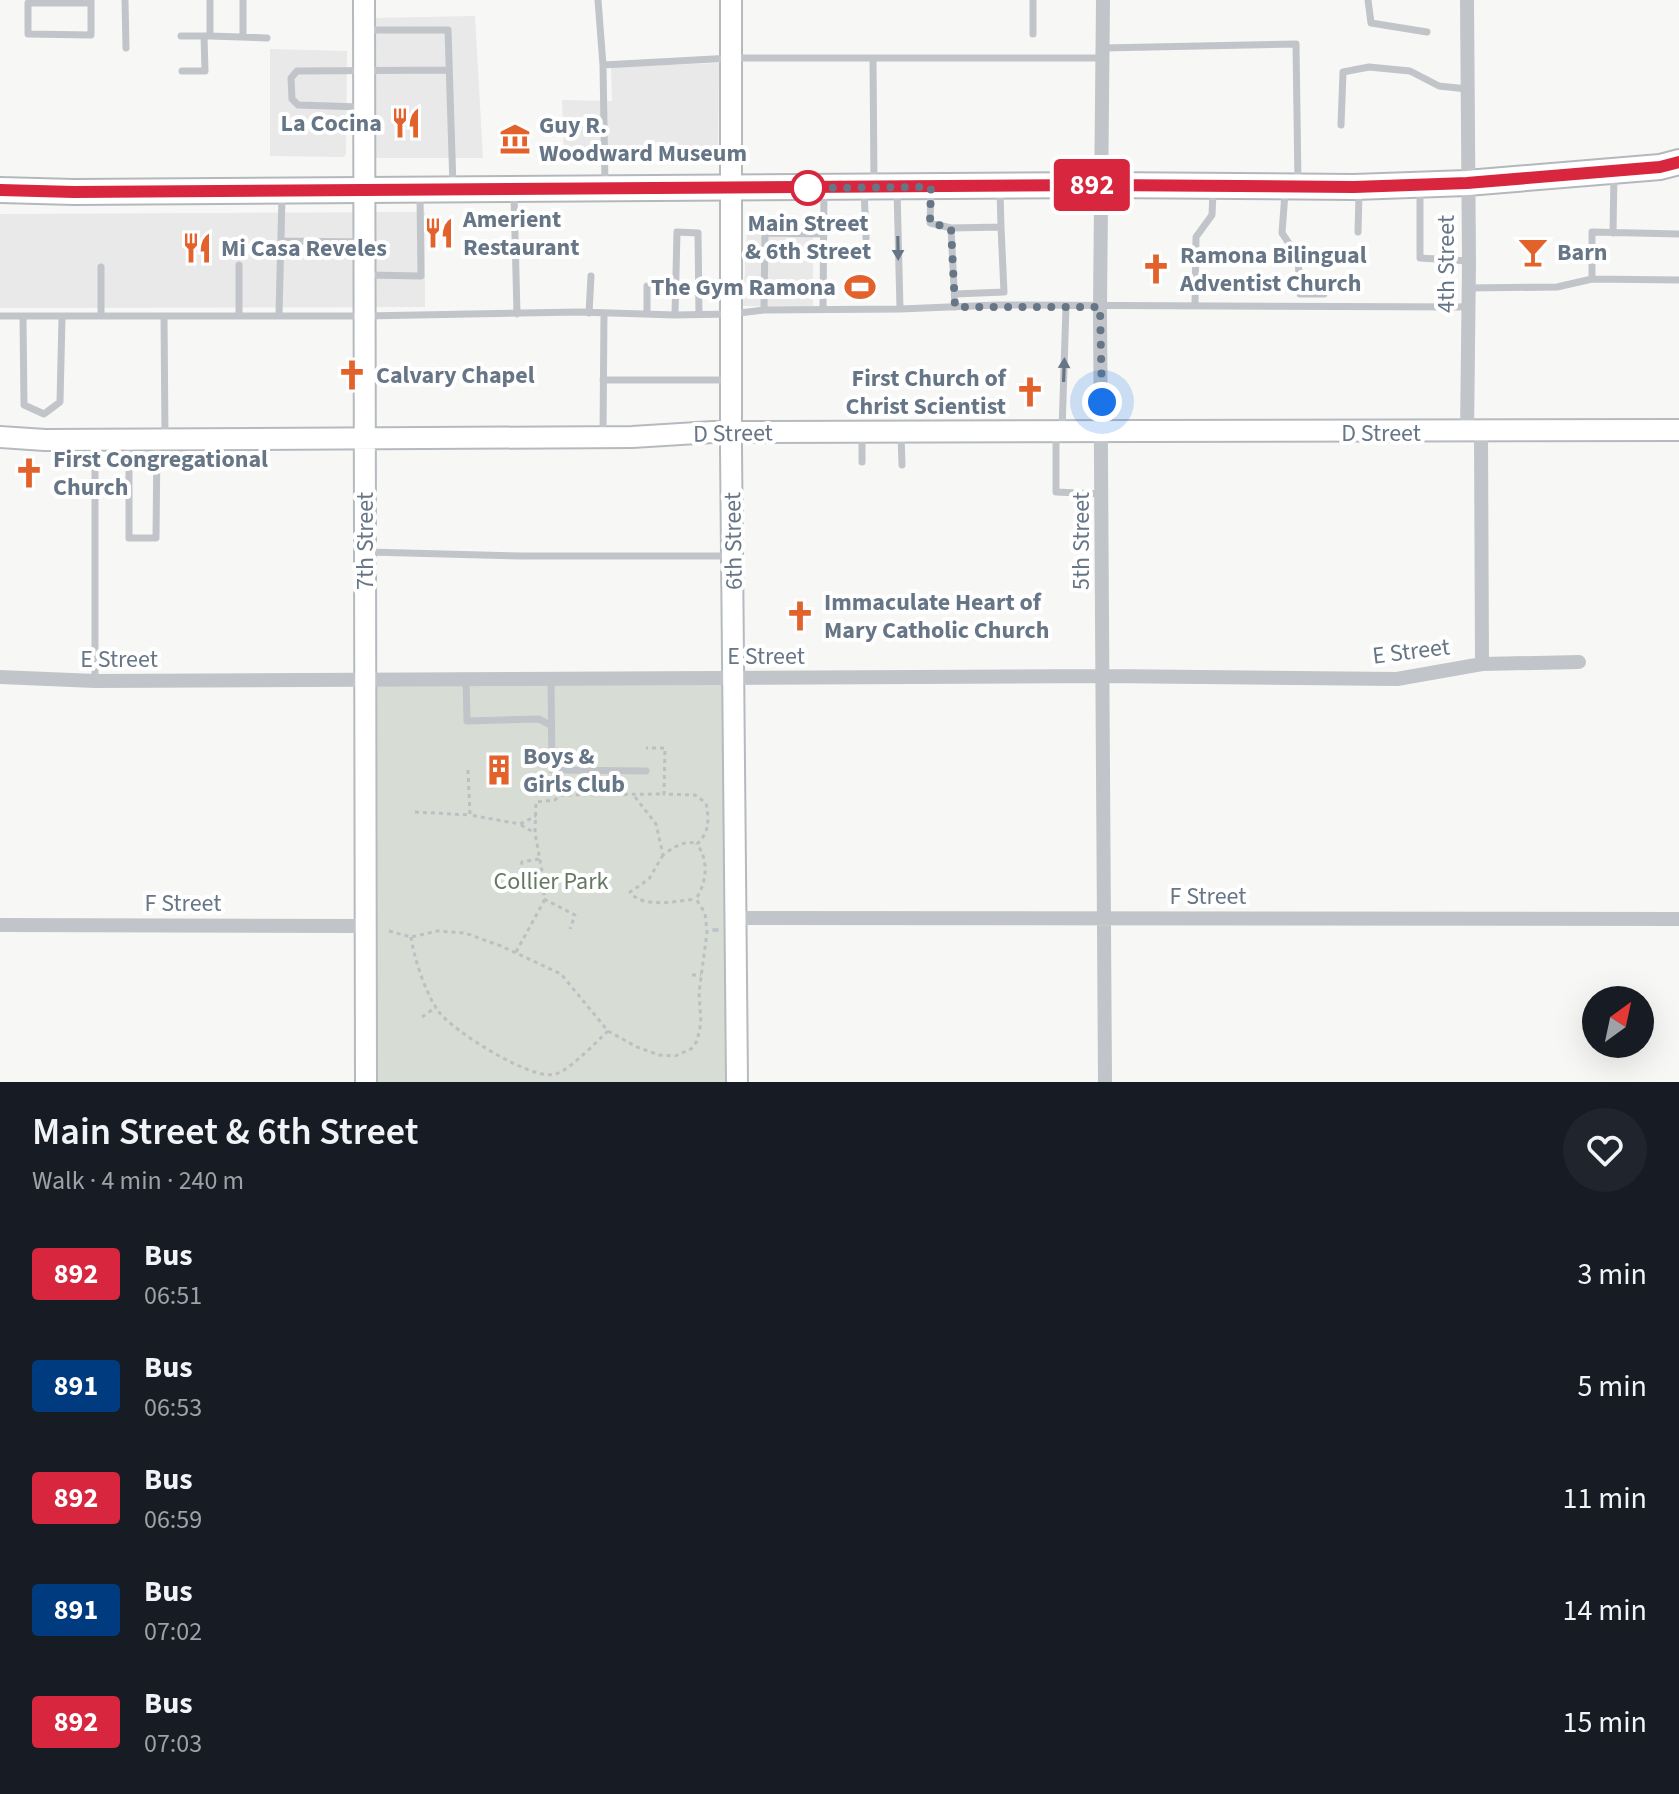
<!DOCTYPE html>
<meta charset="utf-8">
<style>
:root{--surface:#171b24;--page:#20242c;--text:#f1f3f6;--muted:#9ea1a6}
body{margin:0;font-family:"Source Sans 3",sans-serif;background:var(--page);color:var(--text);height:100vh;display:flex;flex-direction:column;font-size:30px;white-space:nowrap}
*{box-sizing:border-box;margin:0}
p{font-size:26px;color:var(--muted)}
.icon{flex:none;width:44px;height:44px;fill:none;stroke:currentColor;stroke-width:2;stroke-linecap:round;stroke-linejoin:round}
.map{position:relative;height:1082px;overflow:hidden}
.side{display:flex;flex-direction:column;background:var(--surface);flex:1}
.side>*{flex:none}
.badge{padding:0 16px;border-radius:6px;font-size:28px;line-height:52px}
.needle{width:52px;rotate:33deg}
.controls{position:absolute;left:1582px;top:986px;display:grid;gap:16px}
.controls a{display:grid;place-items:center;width:72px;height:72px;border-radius:50%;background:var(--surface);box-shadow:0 8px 32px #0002;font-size:40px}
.you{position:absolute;width:40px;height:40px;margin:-20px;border:6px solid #fff;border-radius:50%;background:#1a73e8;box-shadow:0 0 0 12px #1a73e833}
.map>.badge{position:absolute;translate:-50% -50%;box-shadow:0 0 0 4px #fff}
.round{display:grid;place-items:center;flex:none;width:84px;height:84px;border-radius:42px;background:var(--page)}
.summary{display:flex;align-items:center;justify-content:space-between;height:136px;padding:0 32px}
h1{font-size:38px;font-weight:600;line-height:60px}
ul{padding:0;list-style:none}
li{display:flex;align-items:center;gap:24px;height:112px;padding:0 32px}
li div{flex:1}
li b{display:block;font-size:30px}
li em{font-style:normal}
li .badge{min-width:88px;font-weight:700;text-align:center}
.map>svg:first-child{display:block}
.built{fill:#e8e9e8}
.green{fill:#d7ddd4}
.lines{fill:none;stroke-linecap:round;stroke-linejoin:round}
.stream{stroke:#bbc5ca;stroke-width:4}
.secondary-casing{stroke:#b5babf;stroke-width:24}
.primary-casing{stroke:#b4b8bd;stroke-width:28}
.path{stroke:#bdbfc2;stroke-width:3;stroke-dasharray:4 4;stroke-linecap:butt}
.lane{stroke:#c1c4c9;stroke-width:7}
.street{stroke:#c1c4c9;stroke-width:14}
.secondary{stroke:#fff;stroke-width:20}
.primary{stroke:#fff;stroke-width:24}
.oneway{fill:#677686}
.line-casing{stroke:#fff;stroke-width:18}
.line{stroke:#d7263d;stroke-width:12}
.walk{stroke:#677686;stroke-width:8;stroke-dasharray:0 14.4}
.stop-dot{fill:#fff;stroke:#d7263d;stroke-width:4}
.labels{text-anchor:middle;stroke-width:8;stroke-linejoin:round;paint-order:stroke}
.poi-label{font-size:24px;font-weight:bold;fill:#677686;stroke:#fff;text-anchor:start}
.stop-label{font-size:24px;font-weight:bold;fill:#677686;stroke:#fff}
.street-label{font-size:24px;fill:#677686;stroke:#fff}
.park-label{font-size:24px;fill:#657862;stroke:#fff}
</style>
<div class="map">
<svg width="1679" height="1082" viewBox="0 0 1679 1082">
<rect width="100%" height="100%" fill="#f7f8f5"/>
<path class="built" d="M475 16 483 158H376L373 155V18Z
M270 49 347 51 346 153 344 157 270 156Z
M719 63 718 153 564 155 562 100 612 101 611 67Z
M425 212V307L0 308V214Z
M757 219 813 220V307L743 306 747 229 751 221Z"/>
<path class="green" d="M735 679 736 1082H366L365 681Z"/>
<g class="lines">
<path class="stream" d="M714 930H717"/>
<g class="secondary-casing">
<path id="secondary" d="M364 0 366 1082
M731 0V448L737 1082
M0 437 45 440 632 437 713 432 1679 430"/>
</g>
<g class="primary-casing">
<path id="primary" d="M0 190 74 192 1101 185 1354 187 1467 183 1660 167 1679 162"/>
</g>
<path class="path" d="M468 770 470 815 520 824 536 816
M635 797 656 824 663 855C673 848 684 839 697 844
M415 812 470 815
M521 825 535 833
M663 855 649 879 630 892C642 909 677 901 696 899
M539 859 522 862 518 876 525 883 544 882
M544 899 575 915 570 929
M389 931 411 937 438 931 465 933 501 946 561 974 608 1031 637 1047 659 1055 675 1056 691 1049 697 1041 701 1023 699 993 707 932 705 913 696 899C707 881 709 861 697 844 710 832 709 819 706 803L695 795 664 794 665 748H646
M411 937C414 958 426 995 439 1012 453 1031 533 1082 556 1074 572 1068 595 1043 608 1031
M516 952 544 901V882L535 833 536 802 555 800 560 795 664 794
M692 975H701
M422 1017 436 1007"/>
<path class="lane" d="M125 0 126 48
M210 0V36L267 38
M598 0 603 65 605 186
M1368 0 1371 23 1427 32
M91 3H28V34L91 35V0
M365 30H448L453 187
M1033 34V0
M181 36H208
M243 37V0
M1103 48 1296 44 1298 184
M873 58 874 184
M603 65 732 58H1103
M182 71H205L204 36
M361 107 298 105 292 99 291 78 297 71 449 70
M1341 125 1343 72 1369 67 1410 71 1439 86 1467 89
M1420 187V258L1468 261
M864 189 866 238
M897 189 900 309
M931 189 930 223 951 228 1001 227 1000 190
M1285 193 1282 233 1298 257 1300 294H1324
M514 195 517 314
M951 228 955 307
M1358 232 1359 193
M1613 233 1614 173
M1679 234 1592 232V279L1679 280
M281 241 363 242
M367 275 421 276 420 195
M647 286V313
M1469 288 1557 287 1592 279
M955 294 1004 292 1001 227
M1195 306 1196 237 1212 215 1213 192
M823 309 824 189
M764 310 765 233 824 234
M589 313 591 276
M239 315V265
M279 315 282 196
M675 315 677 232 698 233 699 314
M0 316H365L579 312 675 315 731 314 764 310 900 309 997 305 1469 307
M101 316V267
M164 316 165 438
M23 317 24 405 44 414 60 402 62 317
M603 380H729
M1062 431 1066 306
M603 435 604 313
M862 435V462
M901 435 902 465
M1056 435V492L1102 494
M95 442V681
M129 442V538H156L157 442
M368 552 521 556H731
M466 680 467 721 539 719 550 725
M551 680 552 770 646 771"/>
<path class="street" d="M1103 0 1100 307 1105 1082
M1481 432 1482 664
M1467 433 1469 262 1467 0
M0 677 95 681 1104 676 1397 679 1482 664 1579 662
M736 918 1679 919
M0 925 366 926"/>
<use href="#secondary" class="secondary"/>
<use href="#primary" class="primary"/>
</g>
<defs><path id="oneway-solid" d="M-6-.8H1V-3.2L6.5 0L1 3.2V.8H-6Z" transform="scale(2)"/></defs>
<g class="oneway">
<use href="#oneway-solid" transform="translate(898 248) rotate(89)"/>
<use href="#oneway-solid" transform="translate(1064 370) rotate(-88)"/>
</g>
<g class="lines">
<g class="line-casing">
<path id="line" d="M0 190 74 192 1101 185 1354 187 1467 183 1660 167 1679 162"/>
</g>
<use href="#line" class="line"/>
<path class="walk" d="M808 188H806L931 187 930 223 951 228 955 307H1100L1102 402"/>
</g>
<defs>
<g id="restaurant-bare" transform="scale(2.4)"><path d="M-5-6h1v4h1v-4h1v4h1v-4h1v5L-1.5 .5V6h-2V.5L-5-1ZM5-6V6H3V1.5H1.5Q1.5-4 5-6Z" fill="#e3612a" stroke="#fff" stroke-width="2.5" paint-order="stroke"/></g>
<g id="museum-bare" transform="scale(2.4)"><path d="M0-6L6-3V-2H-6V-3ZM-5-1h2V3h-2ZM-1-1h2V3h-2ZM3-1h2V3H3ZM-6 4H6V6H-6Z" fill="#e3612a" stroke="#fff" stroke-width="2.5" paint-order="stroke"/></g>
<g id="bar-bare" transform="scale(2.4)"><path d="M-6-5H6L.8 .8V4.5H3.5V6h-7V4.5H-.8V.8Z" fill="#e3612a" stroke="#fff" stroke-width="2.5" paint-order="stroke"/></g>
<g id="church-bare" transform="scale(2.4)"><path d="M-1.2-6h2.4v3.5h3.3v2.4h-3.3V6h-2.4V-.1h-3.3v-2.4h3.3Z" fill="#e3612a" stroke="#fff" stroke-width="2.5" paint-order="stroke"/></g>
<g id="stadium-bare" transform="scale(2.4)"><path d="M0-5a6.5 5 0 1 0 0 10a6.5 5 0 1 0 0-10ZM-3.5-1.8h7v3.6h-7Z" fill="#e3612a" stroke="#fff" stroke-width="2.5" paint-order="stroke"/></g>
<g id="building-bare" transform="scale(2.4)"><path d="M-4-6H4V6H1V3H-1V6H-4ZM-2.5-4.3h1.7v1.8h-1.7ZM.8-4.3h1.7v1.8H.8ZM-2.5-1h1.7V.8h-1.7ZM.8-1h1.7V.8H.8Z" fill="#e3612a" stroke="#fff" stroke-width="2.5" paint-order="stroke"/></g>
</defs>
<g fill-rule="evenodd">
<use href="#restaurant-bare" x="406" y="123"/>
<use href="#museum-bare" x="515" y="139"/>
<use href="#restaurant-bare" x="439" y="233"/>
<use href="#restaurant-bare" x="197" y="248"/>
<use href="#bar-bare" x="1533" y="252"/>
<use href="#church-bare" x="1156" y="269"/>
<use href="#stadium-bare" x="860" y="287"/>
<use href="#church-bare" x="352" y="375"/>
<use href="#church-bare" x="1030" y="392"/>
<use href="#church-bare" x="29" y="473"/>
<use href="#church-bare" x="800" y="616"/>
<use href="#building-bare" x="499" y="770"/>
</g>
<circle class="stop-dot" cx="808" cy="188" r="16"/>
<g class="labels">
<g class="poi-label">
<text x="382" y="131" text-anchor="end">La Cocina</text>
<text x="539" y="133">Guy R.<tspan x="539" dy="28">Woodward Museum</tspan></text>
<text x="463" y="227">Amerient<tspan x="463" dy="28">Restaurant</tspan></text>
<text x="221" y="256">Mi Casa Reveles</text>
<text x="1557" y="260">Barn</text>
<text x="1180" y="263">Ramona Bilingual<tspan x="1180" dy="28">Adventist Church</tspan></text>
<text x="836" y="295" text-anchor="end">The Gym Ramona</text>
<text x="376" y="383">Calvary Chapel</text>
<text x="1006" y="386" text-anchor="end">First Church of<tspan x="1006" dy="28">Christ Scientist</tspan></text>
<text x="53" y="467">First Congregational<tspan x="53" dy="28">Church</tspan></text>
<text x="824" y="610">Immaculate Heart of<tspan x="824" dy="28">Mary Catholic Church</tspan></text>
<text x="523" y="764">Boys &amp;<tspan x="523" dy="28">Girls Club</tspan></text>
</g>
<g class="stop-label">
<text x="808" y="231">Main Street<tspan x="808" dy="28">&amp; 6th Street</tspan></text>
</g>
<g class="street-label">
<text transform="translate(1446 264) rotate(-90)" y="8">4th Street</text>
<text transform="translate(733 433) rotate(-1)" y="8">D Street</text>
<text x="1381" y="441">D Street</text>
<text transform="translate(365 541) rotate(-90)" y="8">7th Street</text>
<text transform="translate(733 541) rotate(-91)" y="8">6th Street</text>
<text transform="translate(1081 541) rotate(-90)" y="8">5th Street</text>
<text transform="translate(1411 651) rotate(-7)" y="8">E Street</text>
<text x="766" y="664">E Street</text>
<text x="119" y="667">E Street</text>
<text x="1208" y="904">F Street</text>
<text x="183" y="911">F Street</text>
</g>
<g class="park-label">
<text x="551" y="889">Collier Park</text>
</g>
</g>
</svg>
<div class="controls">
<a><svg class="needle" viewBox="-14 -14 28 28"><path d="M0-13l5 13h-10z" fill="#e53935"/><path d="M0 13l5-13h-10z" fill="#9ea1a6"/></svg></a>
</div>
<div class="you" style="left:1102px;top:402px"></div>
<b class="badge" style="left:1092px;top:185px;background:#d7263d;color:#fff">892</b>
</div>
<section class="side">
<div class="summary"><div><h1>Main Street &amp; 6th Street</h1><p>Walk · 4 min · 240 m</p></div><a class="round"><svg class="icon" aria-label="heart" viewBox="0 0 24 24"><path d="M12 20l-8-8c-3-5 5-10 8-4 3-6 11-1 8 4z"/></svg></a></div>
<ul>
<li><span class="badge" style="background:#d7263d;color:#fff">892</span><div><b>Bus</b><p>06:51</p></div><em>3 min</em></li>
<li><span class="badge" style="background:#003b80;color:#fff">891</span><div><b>Bus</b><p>06:53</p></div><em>5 min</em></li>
<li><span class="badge" style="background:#d7263d;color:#fff">892</span><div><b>Bus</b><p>06:59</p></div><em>11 min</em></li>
<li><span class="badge" style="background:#003b80;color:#fff">891</span><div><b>Bus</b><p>07:02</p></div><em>14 min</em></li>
<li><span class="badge" style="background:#d7263d;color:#fff">892</span><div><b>Bus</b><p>07:03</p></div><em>15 min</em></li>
</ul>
</section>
